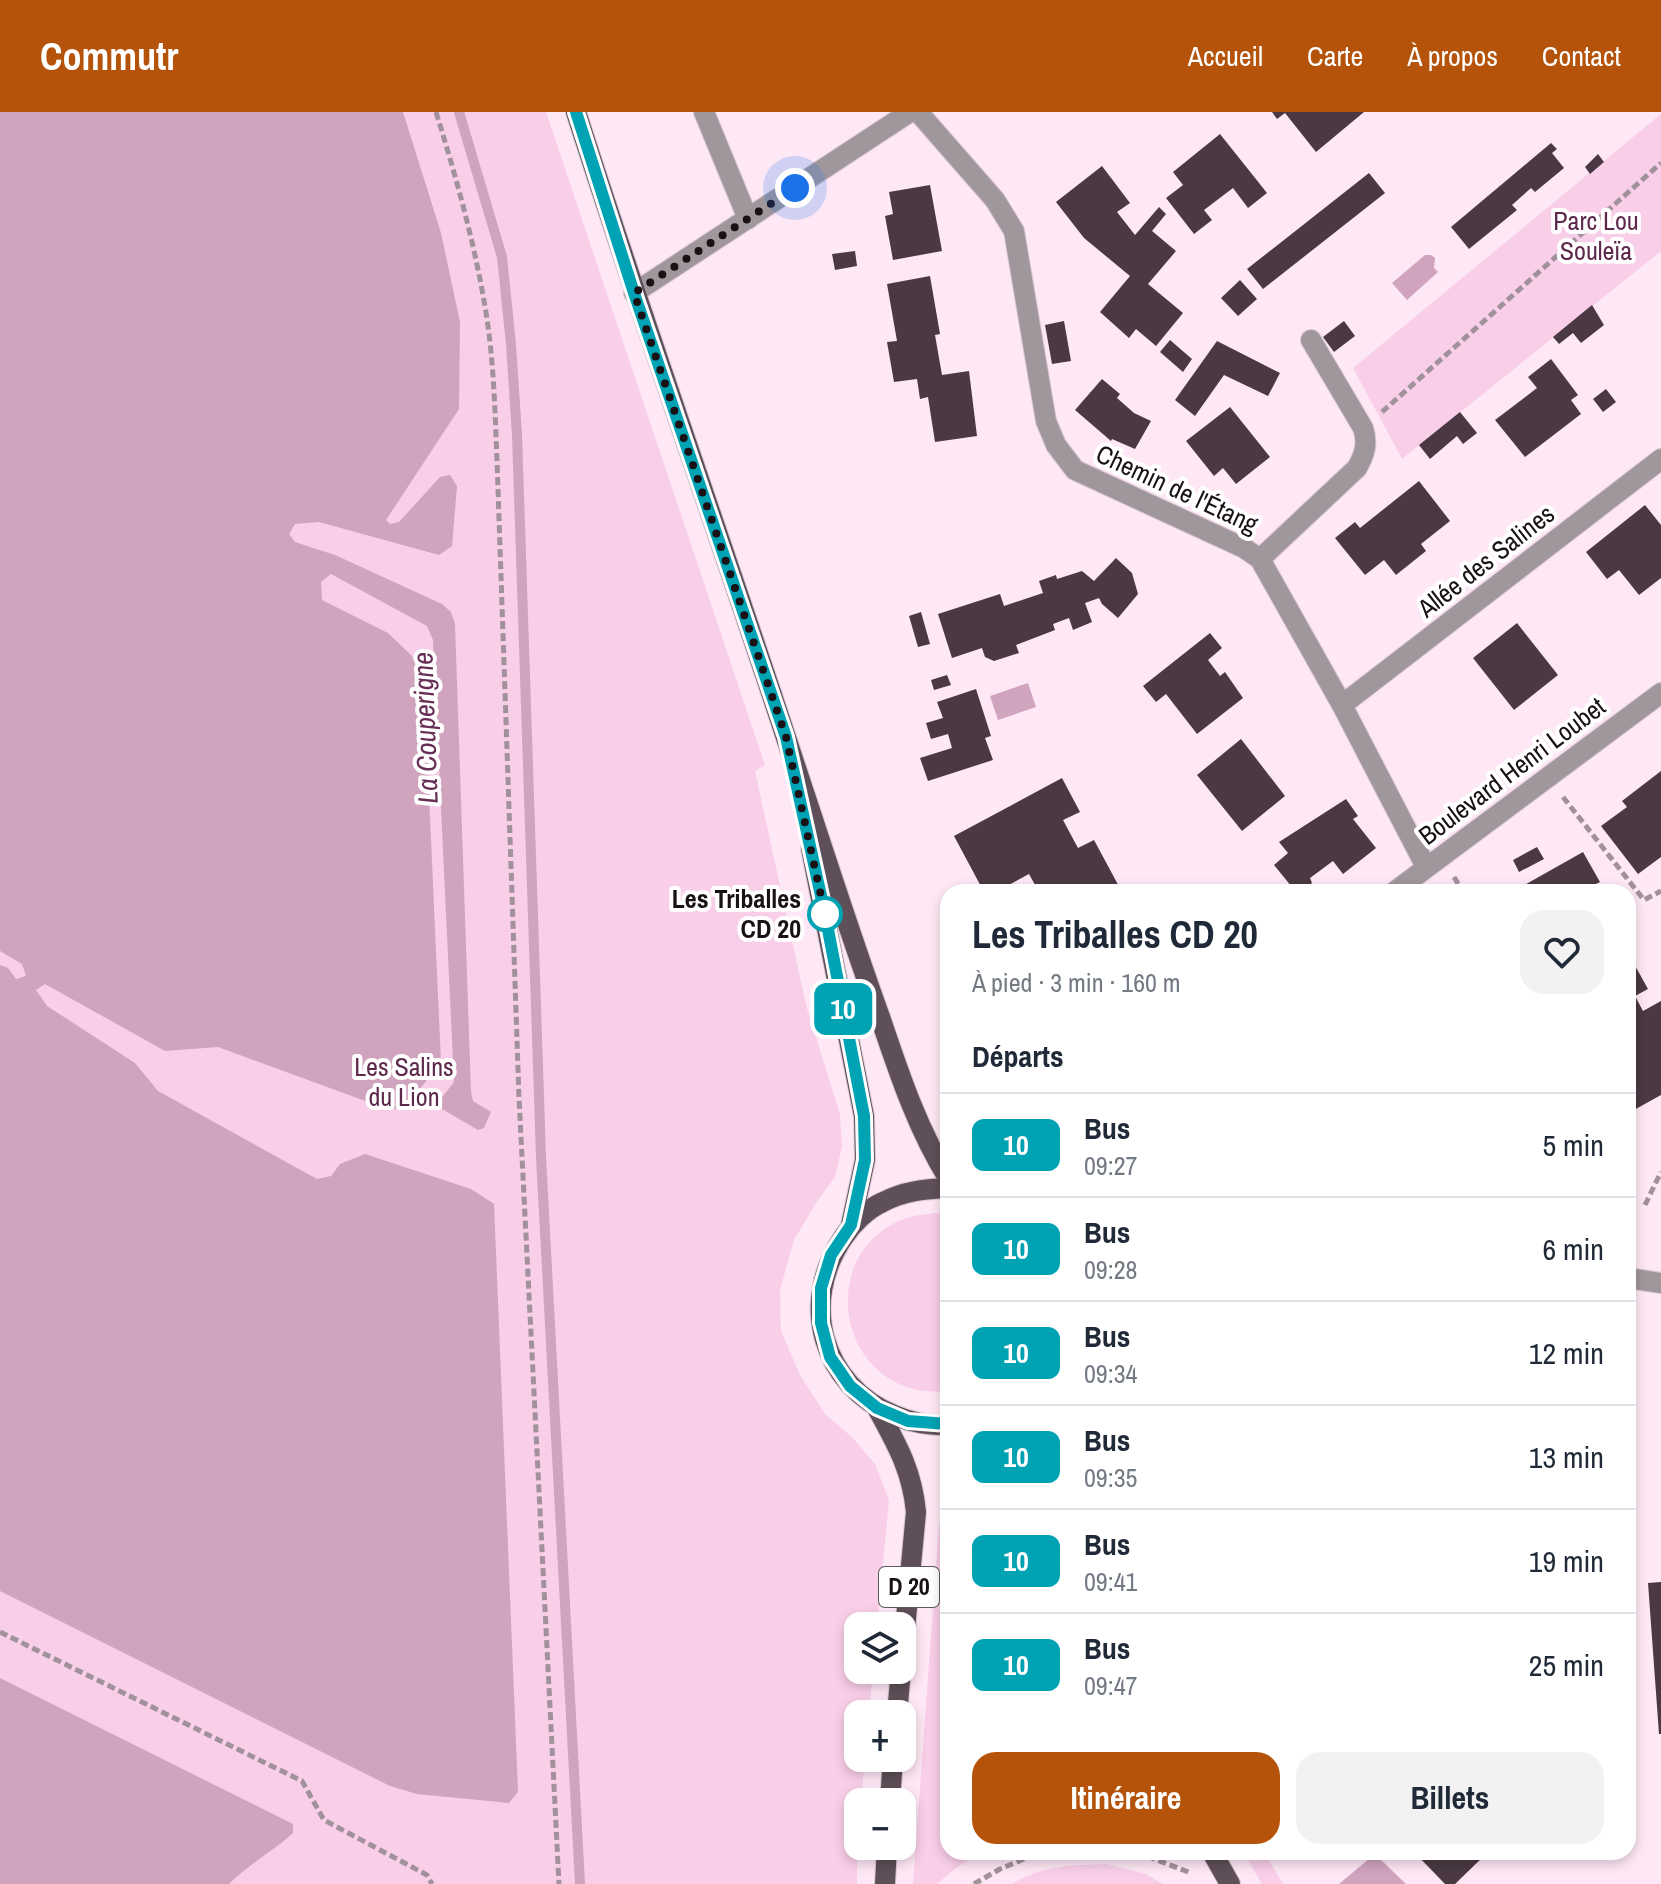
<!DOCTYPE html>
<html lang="fr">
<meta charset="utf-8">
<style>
:root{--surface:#fff;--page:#f2f2f3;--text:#1f2937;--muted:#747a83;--line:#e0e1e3;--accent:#b45309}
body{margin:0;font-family:"Archivo Narrow",sans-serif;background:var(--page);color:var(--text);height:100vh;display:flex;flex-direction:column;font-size:30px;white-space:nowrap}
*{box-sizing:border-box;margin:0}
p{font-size:26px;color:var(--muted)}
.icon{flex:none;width:44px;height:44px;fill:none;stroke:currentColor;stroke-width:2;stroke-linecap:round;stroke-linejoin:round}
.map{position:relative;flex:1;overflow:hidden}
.panel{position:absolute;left:940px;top:772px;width:696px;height:976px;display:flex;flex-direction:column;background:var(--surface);border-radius:24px;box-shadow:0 4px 12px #0003}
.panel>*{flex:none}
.badge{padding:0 16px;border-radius:12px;font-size:28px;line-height:52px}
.fabs{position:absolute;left:844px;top:1500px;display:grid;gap:16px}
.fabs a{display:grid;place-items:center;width:72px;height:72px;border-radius:16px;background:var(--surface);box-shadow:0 4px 12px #0003;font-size:40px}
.you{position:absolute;width:40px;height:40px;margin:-20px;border:6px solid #fff;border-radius:50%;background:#1a73e8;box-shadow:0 0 0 12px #1a73e833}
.map>.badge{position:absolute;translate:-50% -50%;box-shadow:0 0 0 4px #fff}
h2{padding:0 32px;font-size:30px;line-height:72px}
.round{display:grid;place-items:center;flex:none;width:84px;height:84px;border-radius:24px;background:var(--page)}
.head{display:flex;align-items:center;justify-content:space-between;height:136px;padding:0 32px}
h1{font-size:38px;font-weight:700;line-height:60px}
.button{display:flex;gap:16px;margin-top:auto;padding:16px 32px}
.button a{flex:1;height:92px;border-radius:24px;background:var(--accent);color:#fff;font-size:32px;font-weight:700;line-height:92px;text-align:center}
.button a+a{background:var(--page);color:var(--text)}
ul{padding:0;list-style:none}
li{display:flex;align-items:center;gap:24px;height:104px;padding:0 32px;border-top:2px solid var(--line)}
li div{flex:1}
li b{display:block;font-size:30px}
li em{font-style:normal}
li .badge{min-width:88px;font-weight:700;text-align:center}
header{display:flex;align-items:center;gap:48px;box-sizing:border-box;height:112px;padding:0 40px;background:var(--accent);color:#fff}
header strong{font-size:38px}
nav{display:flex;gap:44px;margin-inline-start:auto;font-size:28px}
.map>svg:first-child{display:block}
.green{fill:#f9cee9}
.water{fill:#d0a3bf}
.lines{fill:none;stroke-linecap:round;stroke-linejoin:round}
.stream{stroke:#d0a3bf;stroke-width:10}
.building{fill:#4a3943}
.minor-casing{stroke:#d9c6d1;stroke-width:22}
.major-casing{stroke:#d9c6d1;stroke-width:22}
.path{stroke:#a1919b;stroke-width:5;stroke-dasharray:8 4;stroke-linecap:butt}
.minor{stroke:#a0979c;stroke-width:20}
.major{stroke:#5f4f59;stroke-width:20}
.line-casing{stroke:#fff;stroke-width:18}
.line{stroke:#00a3b4;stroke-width:12}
.walk{stroke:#181115;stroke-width:8;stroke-dasharray:0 14.4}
.stop-dot{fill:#fff;stroke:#00a3b4;stroke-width:4}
.labels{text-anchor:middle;stroke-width:8;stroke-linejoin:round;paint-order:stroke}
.shield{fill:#fff;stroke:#5d585b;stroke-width:2}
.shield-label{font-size:24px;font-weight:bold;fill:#181115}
.park-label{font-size:26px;fill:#5e284d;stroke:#fff}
.street-label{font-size:26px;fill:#181115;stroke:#fff}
.stop-label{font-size:26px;font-weight:bold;fill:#181115;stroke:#fff;text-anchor:end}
.water-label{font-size:28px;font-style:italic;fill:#672f55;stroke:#fff}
</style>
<header>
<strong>Commutr</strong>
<nav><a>Accueil</a><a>Carte</a><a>À propos</a><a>Contact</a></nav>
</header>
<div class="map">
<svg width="1661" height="1772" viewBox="0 0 1661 1772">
<rect width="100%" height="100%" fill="#fee8f5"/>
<path class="green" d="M0 0H546L765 653 755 659 806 893 840 1002 842 1034 835 1065 816 1091 794 1128 780 1178 781 1219 800 1263 825 1302 853 1326 875 1352 889 1388 877 1514H858V1558H873L869 1602H858V1646H865L861 1690H858L857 1772H0Z
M1661 2V139L1402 347 1353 256Z
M934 1101 948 1103V1279C840 1290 810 1143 904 1107 913 1103 925 1103 934 1101Z
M948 1411V1740H982L956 1756 937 1772H913L939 1413Z
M1243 1740H1264L1283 1772H1262Z
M1106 1752 1146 1762 1163 1772H1012C1040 1754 1073 1753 1106 1752Z"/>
<path class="water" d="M0 0H403L441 121 460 210 459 297 386 408 390 412 399 410 440 365 450 363 457 374 452 434 439 443 319 410 295 412 289 422 295 430 335 443 442 492 451 500 455 512 471 980 473 989 491 1000 484 1016 478 1018 442 997 440 988 454 970 433 528 427 514 331 462 321 470 322 488 388 521 412 544 424 572 441 950 406 995 390 998 218 935 165 939 45 872 36 878 47 894 135 951 158 979 317 1067 331 1064 340 1052 365 1042 471 1077 494 1092 518 1680 509 1691 417 1682 390 1674 0 1479V853L8 856 16 867 26 864 22 852 0 839Z
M1425 143H1431L1435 146 1434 156 1438 160 1407 188 1392 171Z
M1028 571 1036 595 998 608 990 584Z
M0 1566 293 1712V1721C272 1740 249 1752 229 1772H0Z
M1370 1746H1379L1406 1772H1339Z"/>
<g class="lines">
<path class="stream" d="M459 0 502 145 511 232 517 323 541 1045 580 1772"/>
</g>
<path class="building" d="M1272 0H1364L1316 40 1285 1 1277 7Z
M1220 22 1267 81 1248 96 1233 76 1204 98 1212 108 1194 122 1166 86 1183 73 1173 60Z
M1551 31 1557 37 1552 41 1564 56 1535 80 1531 76 1512 93 1517 98 1469 137 1451 115Z
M1598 42 1604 50 1590 62 1585 55Z
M1102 54 1130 91 1117 100 1135 123 1159 95 1166 102 1152 119 1176 139 1148 172 1183 201 1156 234 1136 217 1129 226 1100 200 1130 164 1084 126 1056 90Z
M1369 61 1385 81 1263 177 1247 157Z
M930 73 942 139 893 148 885 104 893 102 889 80Z
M855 139 857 154 835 158 832 142Z
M930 164 940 222 935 223 942 263 969 259 977 324 935 330 928 285 920 287 917 267 894 270 887 230 897 229 887 172Z
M1240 168 1257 187 1238 204 1221 186Z
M1592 193 1604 213 1581 231 1573 221 1559 232 1553 225Z
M1064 209 1071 249 1052 252 1045 213Z
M1344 209 1355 224 1334 240 1323 225Z
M1170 228 1192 247 1183 260 1160 240Z
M1217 229 1280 261 1268 284 1224 263 1195 304 1175 288Z
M1551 247 1578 283 1571 288 1581 302 1525 345 1495 308 1537 276 1528 265Z
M1102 267 1120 282 1117 286 1134 301 1151 309 1135 337 1112 327 1111 329 1075 298Z
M1606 277 1616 290 1603 300 1593 287Z
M1230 295 1270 345 1236 372 1223 356 1214 364 1186 329Z
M1460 300 1477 321 1463 332 1457 324 1430 347 1419 333Z
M1419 369 1450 409 1421 432 1426 439 1396 463 1384 448 1365 463 1335 426 1355 410 1360 416Z
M1645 393 1661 413V466L1639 483 1619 458 1607 467 1586 440Z
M1116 446 1132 461 1138 482 1118 506 1102 492 1099 486 1085 491 1092 510 1073 518 1069 506 1053 512 1055 518 1016 533 1019 541 994 549 985 545 982 536 952 546 938 502 1000 482 1004 494 1043 481 1039 469 1056 463 1057 467 1082 459 1094 469Z
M921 500 930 532 918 535 909 504Z
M1517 511 1558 563 1514 598 1473 546Z
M1210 521 1222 536 1208 548 1220 564 1225 560 1243 586 1197 622 1166 582 1156 590 1143 574Z
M947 563 951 573 934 578 931 568Z
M976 577 991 624 985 626 993 648 928 669 920 646 952 636 948 622 931 627 926 611 943 606 937 590Z
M1241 627 1285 684 1242 719 1197 663Z
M1661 659V745L1638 762 1601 714 1627 695 1622 689Z
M1062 666 1080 700 1063 708 1078 736 1094 728 1122 780H1039L1029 762 996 780H984L954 724Z
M1346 687 1358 704 1353 707 1376 736 1343 762 1333 749 1310 766 1312 771 1301 780H1296L1274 753 1288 741 1279 730Z
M1537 735 1544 747 1519 760 1513 748Z
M1583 740 1600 770 1596 772 1600 780H1512Z
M1628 841 1648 877 1635 884 1643 899 1661 889V983L1634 998 1628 988Z
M1661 1470V1622H1659L1648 1471Z
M1414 1740H1480L1484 1744 1455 1772H1445Z"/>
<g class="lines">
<g class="minor-casing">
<path id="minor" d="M704 0 748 107
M918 0 995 88 1014 119 1046 309 1056 333 1075 358 1244 436 1260 447 1342 593 1426 755
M634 181 910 0
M1260 447 1357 356C1365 342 1368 331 1363 316L1311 228
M1342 593 1661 347
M1394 780 1661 581
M1628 1166 1661 1171"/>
</g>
<g class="major-casing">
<path id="major" d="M576 0C646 219 724 435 795 653 823 737 850 822 880 905 899 961 917 1016 948 1066
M811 736 864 1004 865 1048 851 1113
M948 1076C925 1077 904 1079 883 1090 867 1097 852 1112 843 1126 799 1191 822 1273 894 1303 910 1310 931 1315 948 1312
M877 1296C897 1333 912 1358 916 1400L902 1549
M897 1602 901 1558
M890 1690 893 1646
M1212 1740 1230 1772
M885 1772 887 1734"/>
</g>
<path class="path" d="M436 0C457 68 476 136 487 207 494 254 495 301 497 348L519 986 559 1772
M1382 300 1661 51
M1563 685 1644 788 1661 779
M1454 765 1463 780
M1645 1093 1661 1060
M0 1520 302 1669 324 1708 427 1763 432 1772
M1136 1740 1191 1761
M974 1772 1000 1757 1041 1740"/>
<use href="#minor" class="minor"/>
<use href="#major" class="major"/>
</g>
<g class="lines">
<g class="line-casing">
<path id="line" d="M576 0 634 181 786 625 825 802 864 1004 865 1048 851 1113 831 1143 821 1176V1211L830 1245 850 1274 877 1296 908 1309 948 1312"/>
</g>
<use href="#line" class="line"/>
<path class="walk" d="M795 76 634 181 786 625 825 802"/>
</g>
<circle class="stop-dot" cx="825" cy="802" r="16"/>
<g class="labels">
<rect class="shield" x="879" y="1455" width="60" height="40" rx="6"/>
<g class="shield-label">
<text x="909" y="1483">D 20</text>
</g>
<g class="park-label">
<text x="1596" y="118">Parc Lou<tspan x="1596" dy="30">Souleïa</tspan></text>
<text x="404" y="964">Les Salins<tspan x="404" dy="30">du Lion</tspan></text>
</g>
<g class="street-label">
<text transform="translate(1177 377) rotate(25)" y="9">Chemin de l'Étang</text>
<text transform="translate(1486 449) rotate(-38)" y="9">Allée des Salines</text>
<text transform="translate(1512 659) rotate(-37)" y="9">Boulevard Henri Loubet</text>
</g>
<g class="stop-label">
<text x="801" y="796">Les Triballes<tspan x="801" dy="30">CD 20</tspan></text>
</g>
<g class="water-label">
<text transform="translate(425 616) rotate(-92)" y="10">La Couperigne</text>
</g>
</g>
</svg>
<div class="fabs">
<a><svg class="icon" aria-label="layers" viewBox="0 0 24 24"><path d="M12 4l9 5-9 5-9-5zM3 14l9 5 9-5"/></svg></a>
<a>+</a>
<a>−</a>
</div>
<div class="you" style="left:795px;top:76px"></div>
<b class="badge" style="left:843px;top:897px;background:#00a3b4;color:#fff">10</b>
<section class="panel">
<div class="head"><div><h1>Les Triballes CD 20</h1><p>À pied · 3 min · 160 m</p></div><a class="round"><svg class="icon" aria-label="heart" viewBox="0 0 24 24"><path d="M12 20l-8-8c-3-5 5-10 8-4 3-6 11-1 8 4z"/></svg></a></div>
<h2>Départs</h2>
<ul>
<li><span class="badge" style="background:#00a3b4;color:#fff">10</span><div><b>Bus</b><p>09:27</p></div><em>5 min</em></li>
<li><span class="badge" style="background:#00a3b4;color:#fff">10</span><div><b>Bus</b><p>09:28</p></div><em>6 min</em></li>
<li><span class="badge" style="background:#00a3b4;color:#fff">10</span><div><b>Bus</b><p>09:34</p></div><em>12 min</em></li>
<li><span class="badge" style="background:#00a3b4;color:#fff">10</span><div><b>Bus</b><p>09:35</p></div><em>13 min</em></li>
<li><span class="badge" style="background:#00a3b4;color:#fff">10</span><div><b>Bus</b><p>09:41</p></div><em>19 min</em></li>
<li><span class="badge" style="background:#00a3b4;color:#fff">10</span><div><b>Bus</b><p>09:47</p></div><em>25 min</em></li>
</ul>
<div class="button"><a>Itinéraire</a><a>Billets</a></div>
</section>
</div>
